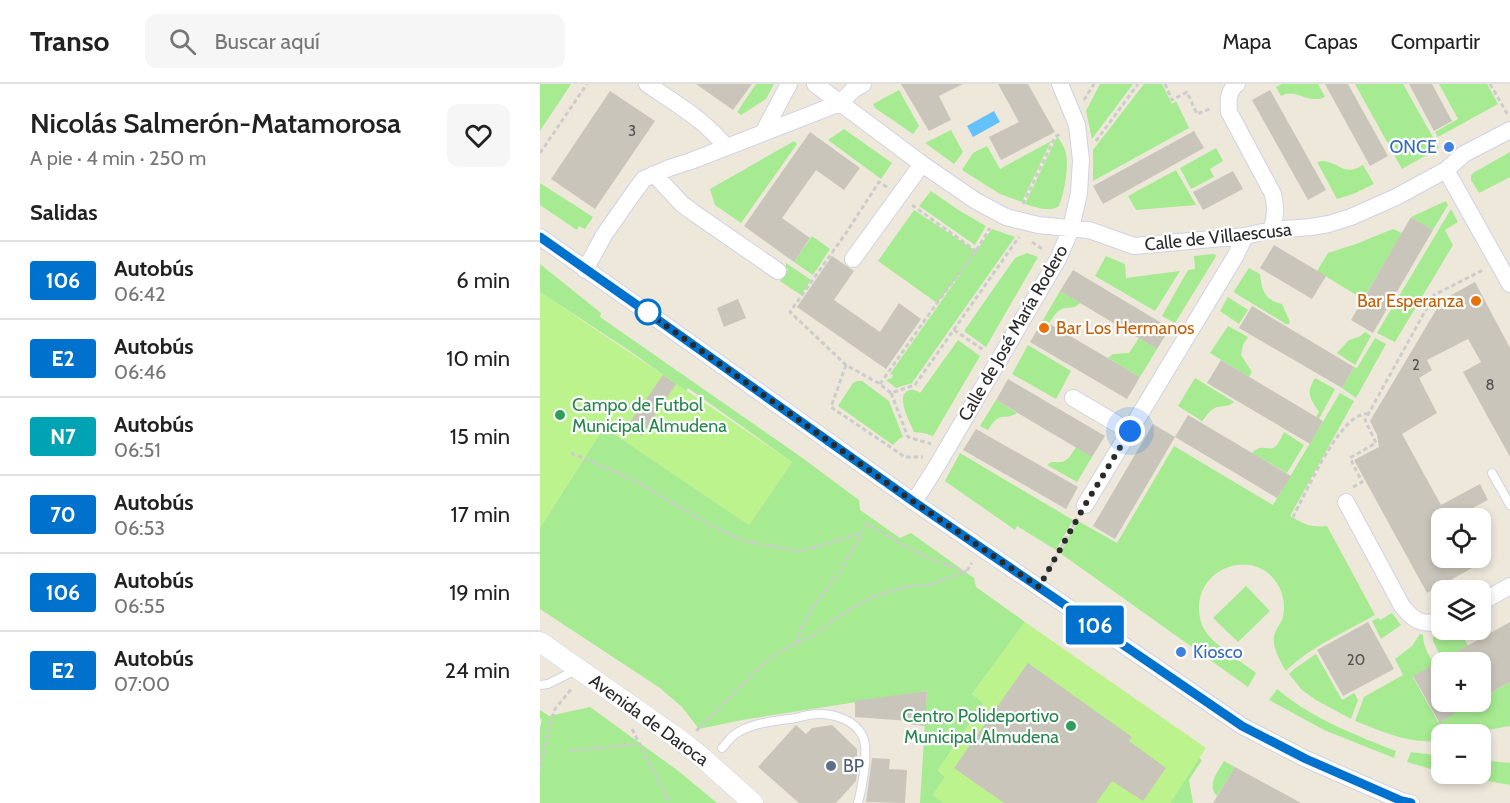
<!DOCTYPE html>
<html lang="es">
<meta charset="utf-8">
<style>
:root{--surface:#fff;--page:#f6f6f6;--text:#222;--muted:#767676;--line:#e0e0e0}
body{margin:0;font-family:Cabin,sans-serif;background:var(--page);color:var(--text);height:100vh;display:flex;flex-direction:column;font-size:22px;white-space:nowrap}
*{box-sizing:border-box;margin:0}
p{font-size:20px;color:var(--muted)}
.icon{flex:none;width:33px;height:33px;fill:none;stroke:currentColor;stroke-width:2;stroke-linecap:round;stroke-linejoin:round}
.map{position:relative;flex:1;overflow:hidden}
.sheet{display:flex;flex-direction:column;background:var(--surface);width:540px}
.sheet>*{flex:none}
.badge{padding:0 12px;border-radius:4px;font-size:21px;line-height:39px}
.buttons{position:absolute;left:891px;top:424px;display:grid;gap:12px}
.buttons a{display:grid;place-items:center;width:60px;height:60px;border-radius:12px;background:var(--surface);box-shadow:0 3px 9px #0003;font-size:30px}
.you{position:absolute;width:30px;height:30px;margin:-15px;border:4px solid #fff;border-radius:50%;background:#1a73e8;box-shadow:0 0 0 9px #1a73e833}
.map>.badge{position:absolute;translate:-50% -50%;box-shadow:0 0 0 3px #fff}
h2{padding:0 30px;font-size:22px;line-height:54px}
.round{display:grid;place-items:center;flex:none;width:63px;height:63px;border-radius:12px;background:var(--page)}
.summary{display:flex;align-items:center;justify-content:space-between;height:102px;padding:0 30px}
h1{font-size:28px;font-weight:600;line-height:45px}
ul{padding:0;list-style:none}
li{display:flex;align-items:center;gap:18px;height:78px;padding:0 30px;border-top:2px solid var(--line)}
li div{flex:1}
li b{display:block;font-size:22px}
li em{font-style:normal}
li .badge{min-width:66px;font-weight:700;text-align:center}
header{display:flex;align-items:center;gap:36px;box-sizing:border-box;height:84px;padding:0 30px;background:var(--surface);border-bottom:2px solid var(--line)}
header strong{font-size:28px}
nav{display:flex;gap:33px;margin-inline-start:auto;font-size:21px}
.search{width:420px;height:54px;background:var(--page);display:flex;align-items:center;gap:15px;box-sizing:border-box;padding:0 21px;border-radius:12px;color:var(--muted);font-size:22px}
main{display:flex;flex:1;min-height:0}
.map>svg:first-child{display:block}
.green{fill:#a6ea91}
.pitch{fill:#bcf38c}
.water{fill:#63c2fb}
.building{fill:#c9c5ba}
.lines{fill:none;stroke-linecap:round;stroke-linejoin:round}
.service-casing{stroke:#d0d1e5;stroke-width:10}
.minor-casing{stroke:#d0d1e5;stroke-width:18}
.tertiary-casing{stroke:#d0d1e5;stroke-width:21}
.path{stroke:#ccc;stroke-width:3;stroke-dasharray:4.5 3;stroke-linecap:butt}
.service{stroke:#fff;stroke-width:8}
.minor{stroke:#fff;stroke-width:16}
.tertiary{stroke:#fff;stroke-width:20}
.line-casing{stroke:#fff;stroke-width:14}
.line{stroke:#0072ce;stroke-width:9}
.walk{stroke:#2a2a2a;stroke-width:6;stroke-dasharray:0 10.8}
.shop-dot{fill:#3f7fe0;stroke:#fff;stroke-width:2}
.food-dot{fill:#e8710a;stroke:#fff;stroke-width:2}
.stop-dot{fill:#fff;stroke:#0072ce;stroke-width:3}
.leisure-dot{fill:#2e9e5b;stroke:#fff;stroke-width:2}
.service-dot{fill:#5c6f8a;stroke:#fff;stroke-width:2}
.labels{text-anchor:middle;stroke-width:4.5;stroke-linejoin:round;paint-order:stroke}
.number-label{font-size:15px;fill:#52514e}
.shop-label{font-size:18px;fill:#366cbe;stroke:#fff;text-anchor:end}
.street-label{font-size:18px;fill:#2a2a2a;stroke:#fff}
.food-label{font-size:18px;fill:#c56008;stroke:#fff;text-anchor:end}
.leisure-label{font-size:18px;fill:#27864d;stroke:#fff;text-anchor:start}
.service-label{font-size:18px;fill:#4e5e75;stroke:#fff;text-anchor:start}
</style>
<header>
<strong>Transo</strong>
<div class="search"><svg class="icon" aria-label="search" viewBox="0 0 24 24"><circle cx="10" cy="10" r="6"/><path d="M15 15l6 6"/></svg>Buscar aquí</div>
<nav><a>Mapa</a><a>Capas</a><a>Compartir</a></nav>
</header>
<main>
<section class="sheet">
<div class="summary"><div><h1>Nicolás Salmerón-Matamorosa</h1><p>A pie · 4 min · 250 m</p></div><a class="round"><svg class="icon" aria-label="heart" viewBox="0 0 24 24"><path d="M12 20l-8-8c-3-5 5-10 8-4 3-6 11-1 8 4z"/></svg></a></div>
<h2>Salidas</h2>
<ul>
<li><span class="badge" style="background:#0072ce;color:#fff">106</span><div><b>Autobús</b><p>06:42</p></div><em>6 min</em></li>
<li><span class="badge" style="background:#0072ce;color:#fff">E2</span><div><b>Autobús</b><p>06:46</p></div><em>10 min</em></li>
<li><span class="badge" style="background:#00a3b4;color:#fff">N7</span><div><b>Autobús</b><p>06:51</p></div><em>15 min</em></li>
<li><span class="badge" style="background:#0072ce;color:#fff">70</span><div><b>Autobús</b><p>06:53</p></div><em>17 min</em></li>
<li><span class="badge" style="background:#0072ce;color:#fff">106</span><div><b>Autobús</b><p>06:55</p></div><em>19 min</em></li>
<li><span class="badge" style="background:#0072ce;color:#fff">E2</span><div><b>Autobús</b><p>07:00</p></div><em>24 min</em></li>
</ul>
</section>
<div class="map">
<svg width="970" height="719" viewBox="0 0 970 719">
<rect width="100%" height="100%" fill="#eee8db"/>
<path class="green" d="M0 0H31L0 47Z
M216 0H234L226 15 201 31 197 28Z
M560 0H593L552 55 546 27Z
M604 0H622L632 20 636 17 649 44 553 97V66Z
M742 0H778L785 13C766 21 757 3 741 12L736 3Z
M815 0H863L899 64 862 85Z
M899 0H947L958 20 898 53 895 48 918 35Z
M359 6 379 42 373 50 335 24 333 20Z
M304 45 352 79 341 95 288 56Z
M411 46 423 68 414 80 385 59Z
M518 53C521 58 525 64 526 70 529 83 524 110 519 122 509 129 496 123 485 120L516 55Z
M254 57 257 60 201 139 175 121 170 105Z
M511 57 482 118 460 110 422 86 433 69 447 62 460 85Z
M676 64 683 77 670 85 674 93 651 105 640 84Z
M970 68V93L939 109 931 96V92L933 89Z
M783 77C801 79 804 93 823 81L834 100 813 110 797 115 777 78Z
M636 86 656 121 596 126 588 112Z
M0 99 53 133 45 145 39 142 37 146 0 121Z
M391 107 420 127 446 142 435 161 379 122Z
M906 117 908 121 893 146 871 133Z
M911 125 918 138 905 146 913 161 855 258 837 249Z
M374 126 436 167 452 145 475 153 372 299 356 304 346 296 352 294 353 291 350 290 424 185 397 219 338 177Z
M853 145 862 149 823 215 777 187 788 169 816 160Z
M272 152 290 165 273 191 254 178Z
M487 169 498 173 446 263 424 247 475 174Z
M673 170 676 171 675 174 635 239 622 232 648 186 655 185 654 172Z
M566 172 585 180 586 194 640 187 615 227 555 192Z
M246 179 271 196 261 211 240 197 248 186 246 183Z
M0 180 61 229 60 233 261 373 319 416 320 426 360 454 371 449 434 494 436 503 485 538 432 610 444 619 398 686 405 693 393 711 404 719H380L387 607 202 636 159 645 142 623 120 604 0 525V444L64 343 209 441 252 378 148 304 146 307 87 265 0 208Z
M709 184 720 190C722 206 724 216 742 220L750 238 749 240H746L695 209 694 207Z
M520 207 540 219C532 227 528 221 520 226 515 229 512 235 509 239L503 236Z
M688 213 708 226 699 240 680 227Z
M688 242 708 253 703 261 701 271 712 288 709 293 670 269Z
M825 248 831 252 815 281 797 269 809 256 819 253Z
M599 254 617 265 600 293 568 274 573 270 589 269Z
M835 254 846 260 816 314 802 304 814 283 817 284Z
M418 256 440 272 393 352 384 349 374 348C370 339 357 315 366 308 371 304 376 306 380 309Z
M488 261 531 287 516 315 472 290Z
M655 294 694 318C686 325 681 320 673 325 669 327 666 333 662 337L638 322Z
M775 294 795 305 779 335 776 333 779 328C769 312 766 310 775 294Z
M317 297H322L349 317 363 353 360 354 353 361 298 322 313 299Z
M800 309 814 317 750 432C764 440 771 444 787 442L835 531C807 547 768 564 746 587 741 579 732 563 734 553 735 547 739 542 742 536 746 525 744 511 738 501 717 464 660 481 659 523 659 531 660 537 664 545 672 560 702 578 716 589L708 603 520 469 538 437 577 459 634 362 733 421Z
M456 316 477 329C463 338 461 325 448 346L440 342Z
M744 348 764 361 747 389 712 369C722 358 728 369 736 362 739 359 742 352 744 348Z
M536 363 552 373 537 398 507 381C513 376 514 379 521 378 529 377 532 369 536 363Z
M420 369 533 436 516 466 477 442 475 446 405 397Z
M706 502 730 527 698 558 673 534Z
M852 529 861 541 841 555 832 537 838 534 840 536Z
M913 546H920L928 562 902 576 893 557V553C898 550 907 548 913 546Z
M880 550 883 551C883 562 889 571 894 581L873 593 898 638 934 618H940L941 615 970 598V642L921 651H902L901 656C872 662 842 647 815 637L824 613 863 591 855 575 872 562Z
M776 570 802 616 814 609 818 616 811 635 776 616 762 606 749 590 754 585Z
M737 605C771 634 815 651 856 667L854 674 784 646 729 616Z
M50 623 137 686 177 719H0V644L2 636 0 634V626L9 632Z
M871 668 901 672V688L867 678Z
M659 674 662 676 649 696 653 719H630Z
M941 676 970 679V701L910 690H940Z
M684 677 695 683 677 712C666 701 678 688 684 677Z"/>
<path class="pitch" d="M0 208 252 378 209 441 64 343 0 444Z
M485 538 666 664 630 719H404L393 711 405 693 398 686 444 620 432 610Z"/>
<path class="water" d="M454 27 460 38 433 53 427 42Z"/>
<path class="building" d="M156 0H212L193 26Z
M361 0H423L399 12 411 36 389 47Z
M458 0H488L515 48 461 76 449 53 479 38Z
M785 0H808L848 72 830 82Z
M869 0H892L912 37 894 47Z
M730 6 786 106 768 116 712 16Z
M70 7 115 37 55 125 11 95Z
M654 47 664 64 563 120 553 102Z
M270 48 320 84 304 106 276 86 242 134 270 154 254 178 204 142Z
M693 87 703 105 663 126 653 108Z
M871 133 893 146 833 249 811 236Z
M734 161 786 192 772 215 720 184Z
M292 172 314 187 294 216 340 248 359 219 381 235 346 285 257 223Z
M533 186 630 244 617 265 520 207Z
M935 198 970 264V373L923 288 941 278 928 255 887 276 892 286 879 294 897 329 862 350 901 421 940 400 948 416 912 435H902V474H950L887 509 814 376 839 363 837 351 830 337 902 216Z
M198 215 206 234 184 243 177 224Z
M712 222 814 283 802 304 699 244Z
M503 236 600 293 587 315 490 258Z
M681 276 783 337 770 360 667 299Z
M123 291 136 300 101 352 88 341Z
M468 295 565 352 552 373 456 316Z
M648 331 751 392 737 414 635 353 575 455 553 442 613 340 635 353Z
M436 345 538 403 526 425 423 366Z
M828 538 854 585 803 612 777 566Z
M970 538V598L940 615V579H902V618H934L902 637V643L873 592Z
M488 579 592 653 589 657 626 684 603 717 572 697 556 719H464L414 684Z
M387 607 385 642 368 640 369 637 315 633V617Z
M256 641 266 650 272 644 292 641 317 665V673L319 674 316 697 296 719H259L218 683Z
M332 674 350 675 349 685 367 686 365 719 326 718Z
M695 683 761 719H673Z"/>
<g class="lines">
<g class="service-casing">
<path id="service" d="M952 389 970 421
M0 601 8 600 38 585
M182 664C186 660 190 654 194 651 211 638 237 637 256 634 263 632 272 630 279 630 295 630 314 636 322 651 330 665 322 703 318 719"/>
</g>
<g class="minor-casing">
<path id="minor" d="M107 0C135 19 165 36 186 63
M275 0 382 80 436 117 466 133 498 141 549 146 594 162 705 152 731 146 771 143 789 140 811 133 856 113 906 86 924 70 970 46
M697 0C688 7 688 17 689 28L733 110C736 123 736 133 731 146
M223 49 249 0
M906 86 970 200
M114 90 142 120 154 129 238 187
M0 153 104 226 374 418 702 642 766 675 818 698 862 717 871 719
M313 175 382 80
M45 186 64 151 97 104 104 95 129 84 151 77 300 19 313 6 323 0
M533 314 589 347
M374 418 398 380 518 175 531 145 539 109 541 76 537 41 520 0
M806 418 862 522C874 537 881 541 902 538
M545 421 696 171 705 152
M940 519 970 502"/>
</g>
<g class="tertiary-casing">
<path id="tertiary" d="M0 558 143 658 164 675 213 719"/>
</g>
<path class="path" d="M625 0 632 16 647 8 657 30 672 24
M950 0 968 31
M544 16 554 0
M556 57 598 0
M0 69 47 0
M347 103 339 98 306 149 250 228 306 281 340 300 351 309 375 301 479 153
M483 120 515 53 520 50
M372 121 436 167
M492 158 504 166
M414 246 445 267
M306 281 291 323 365 373H383
M340 300 397 219 436 167 450 144
M351 309 368 353 391 360
M31 369 94 396 165 438 204 457 259 467 276 463 322 449 326 440 387 474 426 488
M813 403 822 398 810 374 836 359 825 336 894 211 943 186
M753 433C767 406 792 350 815 334 820 331 824 330 829 329
M507 489 537 434
M256 559 262 542 273 523 300 487 321 451
M92 645 130 719
M156 647 224 579 239 568 274 551 304 529 332 513 368 502 388 501 426 488 432 479
M30 667 99 660
M0 685 8 649 15 625 32 604"/>
<use href="#service" class="service"/>
<use href="#minor" class="minor"/>
<use href="#tertiary" class="tertiary"/>
</g>
<g class="lines">
<g class="line-casing">
<path id="line" d="M0 153 104 226 374 418 702 642 766 675 862 717 871 719"/>
</g>
<use href="#line" class="line"/>
<path class="walk" d="M108 228 104 226 374 418 499 503 545 421 590 347"/>
</g>
<g class="shop-dot">
<circle cx="909" cy="63" r="6"/>
<circle cx="641" cy="568" r="6"/>
</g>
<g class="food-dot">
<circle cx="936" cy="217" r="6"/>
<circle cx="504" cy="244" r="6"/>
</g>
<circle class="stop-dot" cx="108" cy="228" r="12"/>
<g class="leisure-dot">
<circle cx="20" cy="331" r="6"/>
<circle cx="531" cy="642" r="6"/>
</g>
<circle class="service-dot" cx="291" cy="682" r="6"/>
<g class="labels">
<g class="number-label">
<text x="92" y="52">3</text>
<text x="876" y="286">2</text>
<text x="950" y="306">8</text>
<text x="816" y="581">20</text>
</g>
<g class="shop-label">
<text x="897" y="69">ONCE</text>
<text x="653" y="574" text-anchor="start">Kiosco</text>
</g>
<g class="street-label">
<text transform="translate(678 153) rotate(-6)" y="6">Calle de Villaescusa</text>
<text transform="translate(473 249) rotate(-60)" y="6">Calle de José María Rodero</text>
<text transform="translate(109 636) rotate(36)" y="6">Avenida de Daroca</text>
</g>
<g class="food-label">
<text x="924" y="223">Bar Esperanza</text>
<text x="516" y="250" text-anchor="start">Bar Los Hermanos</text>
</g>
<g class="leisure-label">
<text x="32" y="327">Campo de Futbol<tspan x="32" dy="21">Municipal Almudena</tspan></text>
<text x="519" y="638" text-anchor="end">Centro Polideportivo<tspan x="519" dy="21">Municipal Almudena</tspan></text>
</g>
<g class="service-label">
<text x="303" y="688">BP</text>
</g>
</g>
</svg>
<div class="buttons">
<a><svg class="icon" aria-label="locate" viewBox="0 0 24 24"><circle cx="12" cy="12" r="6"/><path d="M12 2v4M12 18v4M2 12h4M18 12h4"/></svg></a>
<a><svg class="icon" aria-label="layers" viewBox="0 0 24 24"><path d="M12 4l9 5-9 5-9-5zM3 14l9 5 9-5"/></svg></a>
<a>+</a>
<a>−</a>
</div>
<div class="you" style="left:590px;top:347px"></div>
<b class="badge" style="left:555px;top:541px;background:#0072ce;color:#fff">106</b>
</div>
</main>
